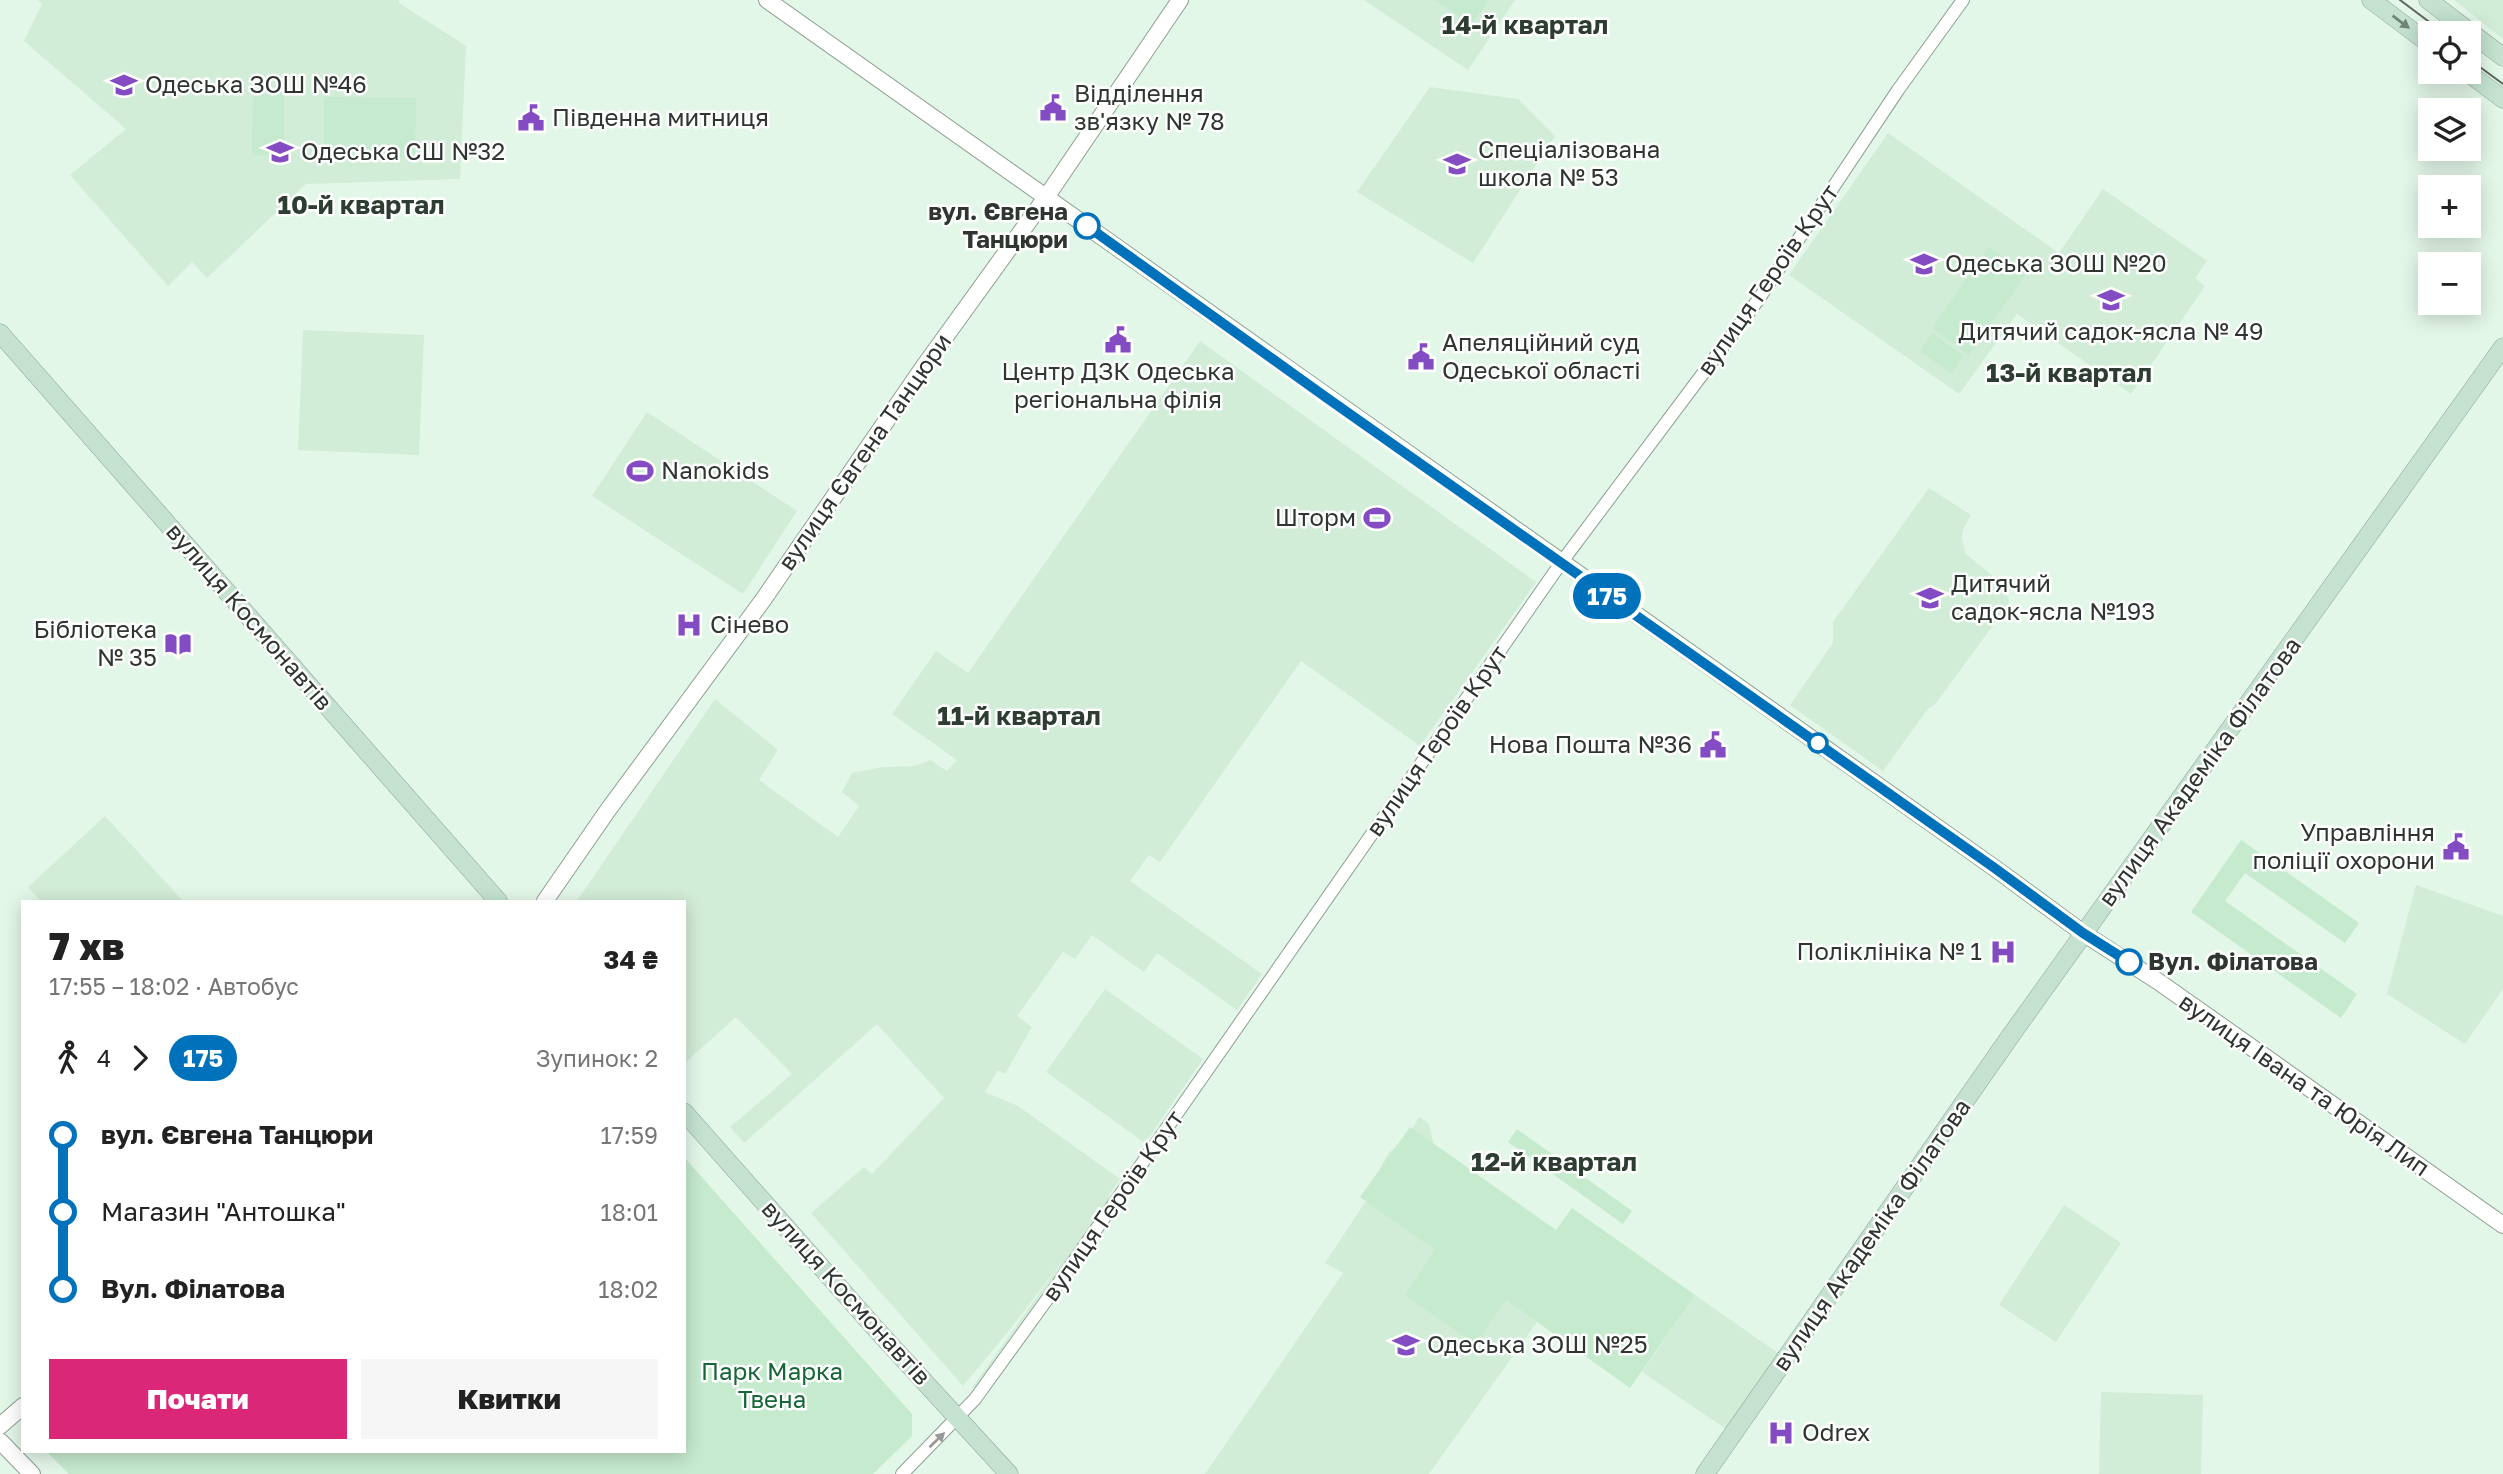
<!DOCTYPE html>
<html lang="uk">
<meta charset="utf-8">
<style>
:root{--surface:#fff;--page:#f6f6f6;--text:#222;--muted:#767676;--accent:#db2777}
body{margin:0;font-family:"Golos Text",sans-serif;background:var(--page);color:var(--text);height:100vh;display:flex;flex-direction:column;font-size:26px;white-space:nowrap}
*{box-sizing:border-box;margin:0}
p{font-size:23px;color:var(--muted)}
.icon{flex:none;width:38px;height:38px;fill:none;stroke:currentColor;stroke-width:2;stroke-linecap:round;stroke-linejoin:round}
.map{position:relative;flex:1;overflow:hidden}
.sheet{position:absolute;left:21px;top:900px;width:665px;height:553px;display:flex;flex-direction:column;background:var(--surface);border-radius:0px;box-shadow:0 4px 18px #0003}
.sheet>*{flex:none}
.badge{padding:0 14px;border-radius:23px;font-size:24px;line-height:46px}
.buttons{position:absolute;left:2418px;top:21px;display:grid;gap:14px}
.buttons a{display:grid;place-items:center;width:63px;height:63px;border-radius:0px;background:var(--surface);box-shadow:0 4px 18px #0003;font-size:35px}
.map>.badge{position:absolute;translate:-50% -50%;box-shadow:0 0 0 4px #fff}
.legs{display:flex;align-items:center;gap:10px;height:77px;padding:0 28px;font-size:23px}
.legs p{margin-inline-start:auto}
.summary{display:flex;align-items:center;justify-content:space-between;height:119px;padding:0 28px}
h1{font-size:38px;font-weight:800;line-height:52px}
.button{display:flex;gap:14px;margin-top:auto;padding:14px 28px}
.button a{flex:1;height:80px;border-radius:0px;background:var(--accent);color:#fff;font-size:28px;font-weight:800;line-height:80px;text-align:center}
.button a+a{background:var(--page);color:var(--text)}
ul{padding:0 28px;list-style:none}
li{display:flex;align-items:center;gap:24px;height:77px;font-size:26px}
li i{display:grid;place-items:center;width:10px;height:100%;margin:0 9px;background:currentColor}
li i::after{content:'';width:18px;height:18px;margin:-9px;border:5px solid;border-radius:50%;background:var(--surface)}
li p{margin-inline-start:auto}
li:first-child i{background:linear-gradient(#0000 50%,currentColor 0)}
li:last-child i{background:linear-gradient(currentColor 50%,#0000 0)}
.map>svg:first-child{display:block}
.built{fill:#d1ecd7}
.green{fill:#c5eace}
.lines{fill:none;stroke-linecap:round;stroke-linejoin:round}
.minor-casing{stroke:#8d9f91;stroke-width:14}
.tertiary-casing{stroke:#8d9f91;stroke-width:18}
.secondary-casing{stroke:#8d9f91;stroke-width:19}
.minor{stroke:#fff;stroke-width:12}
.tertiary{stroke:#fff;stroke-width:16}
.secondary{stroke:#c4e2cf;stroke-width:18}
.tram{stroke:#5c665e;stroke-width:2}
.oneway{fill:#728378}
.oneway2{fill:#979a98}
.line-1-casing{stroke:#fff;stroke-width:16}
.line-1{stroke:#0072bc;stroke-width:10}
.stop-1-dot{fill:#fff;stroke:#0072bc;stroke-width:3.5}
.labels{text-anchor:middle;stroke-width:5;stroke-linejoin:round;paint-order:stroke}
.poi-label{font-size:24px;fill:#2f3631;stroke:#fefefe;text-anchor:start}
.stop-label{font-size:24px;font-weight:bold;fill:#2f3631;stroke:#fefefe;text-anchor:end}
.street-label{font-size:24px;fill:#2f3631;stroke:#fefefe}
.park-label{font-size:24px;fill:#166637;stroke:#fefefe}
.neighbourhood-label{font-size:26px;font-weight:bold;fill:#2d3d31;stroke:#fefefe}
</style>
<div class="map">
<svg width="2503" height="1474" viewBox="0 0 2503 1474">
<rect width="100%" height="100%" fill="#e3f7e8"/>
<path class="built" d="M37 0H399V3L466 46 460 179 306 184 207 278 192 262 168 286 70 175 126 129 24 41 42 4Z
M1364 0H1515L1468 70Z
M2454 0H2503V39Z
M1430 87 1518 99 1555 136 1473 263 1357 192Z
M1888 133 2059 253 2103 189 2207 261 2195 278 2205 286 2131 394 2017 314 1959 394 1789 275Z
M303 330 424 335 419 455 298 450Z
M1200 341 1536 582 1420 746 1301 661 1160 862 1149 855 1130 881 1262 974 1237 1010 1157 953 1144 972 1092 935 1075 959 1063 952 1017 1016 1032 1027 1005 1074 998 1070 985 1092 1018 1106 1120 1179 1109 1195V1205L977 1388H972L1064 1259 1014 1324 963 1386 811 1213 864 1167 872 1174 944 1098 877 1024 744 1143 730 1127 792 1074 736 1017 686 1062 684 1061V901H577L715 699 778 750 759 780 838 837 859 806 842 792 852 773 883 767 915 766 930 760 947 771 957 760 892 714 936 651 968 673Z
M647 412 797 511 743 594 592 496Z
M1929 488 1971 515 1963 530 1962 539 1966 554 2002 584 2009 600 2008 605 1936 703 1927 710 1883 771 1790 705 1833 643V622Z
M105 816 183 901H41L28 887Z
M2416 885 2503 916V989L2465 1044 2387 994Z
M1105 989 1203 1059 1145 1143 1046 1072Z
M1419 1117 1429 1124 1438 1163 1401 1226 1537 1322 1429 1474H1205L1343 1273 1325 1263 1381 1178 1382 1164 1390 1151 1405 1141Z
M2064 1205 2121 1243 2056 1342 1999 1305Z
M1695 1295 1778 1353 1726 1429 1642 1372Z
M2101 1392 2203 1395 2201 1474H2099Z"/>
<path class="green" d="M1435 0H1489L1471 25Z
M253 93H284V156L252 155Z
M324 97 416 98 415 157 324 156Z
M1989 247 2026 274 1969 355 1932 328Z
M1932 333 1964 356 1951 373 1920 351Z
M2241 840 2359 923 2345 943 2245 873 2225 901 2357 994 2341 1018 2191 912Z
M1410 1127 1556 1230 1572 1208 1695 1295 1630 1388 1506 1300 1475 1344 1405 1295 1435 1250 1360 1197Z
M1517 1129 1632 1211 1623 1224 1508 1142Z
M684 1157 912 1414V1436L873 1474H69L49 1454V1451H684Z"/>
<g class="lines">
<g class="minor-casing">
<path id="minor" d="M902 1474 975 1399 1051 1294 1561 563 1758 300 1898 90 1963 0"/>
</g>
<g class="tertiary-casing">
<path id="tertiary" d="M767 0 1996 869 2083 933 2159 982 2503 1225
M545 901 608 810 763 600 922 369 1047 196 1180 0
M0 1426 23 1406
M0 1441 32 1474"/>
</g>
<g class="secondary-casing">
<path id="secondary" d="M2371 0 2431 45
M2428 0 2503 57
M2467 72 2503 99
M0 333 498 901
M684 1112 875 1328 1009 1474
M1705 1474 2009 1038 2503 347"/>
</g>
<use href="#minor" class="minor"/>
<use href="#tertiary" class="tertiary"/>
<use href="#secondary" class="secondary"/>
<path class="tram" d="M2400 0 2444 33
M2469 59 2503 84"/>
</g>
<defs><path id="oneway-solid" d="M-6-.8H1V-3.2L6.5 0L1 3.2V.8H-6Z" transform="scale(1.75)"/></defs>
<use class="oneway" href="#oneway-solid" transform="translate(2401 22) rotate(37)"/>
<use class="oneway2" href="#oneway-solid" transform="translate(937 1440) rotate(-44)"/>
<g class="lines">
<g class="line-1-casing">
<path id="line-1" d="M1087 226 1327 398 1996 869 2083 933 2129 962"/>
</g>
<use href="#line-1" class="line-1"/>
</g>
<defs>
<g id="school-bare" transform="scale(2.1)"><path d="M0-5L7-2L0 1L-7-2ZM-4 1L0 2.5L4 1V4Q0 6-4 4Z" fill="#844cc3" stroke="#fefefe" stroke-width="2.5" paint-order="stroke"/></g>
<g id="civic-bare" transform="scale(2.1)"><path d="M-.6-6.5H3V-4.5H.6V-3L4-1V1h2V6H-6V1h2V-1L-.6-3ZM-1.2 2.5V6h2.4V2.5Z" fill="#844cc3" stroke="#fefefe" stroke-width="2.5" paint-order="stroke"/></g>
<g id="stadium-bare" transform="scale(2.1)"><path d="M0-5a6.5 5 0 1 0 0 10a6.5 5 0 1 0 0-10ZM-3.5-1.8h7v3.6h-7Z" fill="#844cc3" stroke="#fefefe" stroke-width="2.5" paint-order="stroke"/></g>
<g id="hospital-bare" transform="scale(2.1)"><path d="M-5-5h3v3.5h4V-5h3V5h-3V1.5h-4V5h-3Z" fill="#844cc3" stroke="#fefefe" stroke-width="2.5" paint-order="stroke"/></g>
<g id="library-bare" transform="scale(2.1)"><path d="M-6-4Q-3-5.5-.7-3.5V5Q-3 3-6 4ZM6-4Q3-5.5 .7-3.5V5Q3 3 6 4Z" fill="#844cc3" stroke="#fefefe" stroke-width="2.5" paint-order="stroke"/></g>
</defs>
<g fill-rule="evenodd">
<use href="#school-bare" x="124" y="85"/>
<use href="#civic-bare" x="1053" y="108"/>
<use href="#civic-bare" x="531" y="118"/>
<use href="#school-bare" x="280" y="152"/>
<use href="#school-bare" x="1457" y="164"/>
<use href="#school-bare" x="1924" y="264"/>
<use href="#school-bare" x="2111" y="300"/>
<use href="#civic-bare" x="1118" y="340"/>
<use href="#civic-bare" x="1421" y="357"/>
<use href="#stadium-bare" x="640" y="471"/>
<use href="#stadium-bare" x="1377" y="518"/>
<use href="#school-bare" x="1930" y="598"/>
<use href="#hospital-bare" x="689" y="625"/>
<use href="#library-bare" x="178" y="644"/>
<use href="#civic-bare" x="1713" y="745"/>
<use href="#civic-bare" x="2456" y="847"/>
<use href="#hospital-bare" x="2003" y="952"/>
<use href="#school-bare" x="1406" y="1345"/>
<use href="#hospital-bare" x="1781" y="1433"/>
</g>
<g class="stop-1-dot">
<circle cx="1087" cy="226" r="12"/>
<circle cx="1818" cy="743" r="9"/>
<circle cx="2129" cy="962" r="12"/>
</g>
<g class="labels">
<g class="poi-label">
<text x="145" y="93">Одеська ЗОШ №46</text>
<text x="1074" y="102">Відділення<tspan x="1074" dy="28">зв'язку № 78</tspan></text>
<text x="552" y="126">Південна митниця</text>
<text x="1478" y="158">Спеціалізована<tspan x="1478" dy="28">школа № 53</tspan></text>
<text x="301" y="160">Одеська СШ №32</text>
<text x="1945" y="272">Одеська ЗОШ №20</text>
<text x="2111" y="340" text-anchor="middle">Дитячий садок-ясла № 49</text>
<text x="1442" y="351">Апеляційний суд<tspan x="1442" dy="28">Одеської області</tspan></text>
<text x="1118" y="380" text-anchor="middle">Центр ДЗК Одеська<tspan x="1118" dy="28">регіональна філія</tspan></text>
<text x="661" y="479">Nanokids</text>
<text x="1356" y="526" text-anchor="end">Шторм</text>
<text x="1951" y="592">Дитячий<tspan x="1951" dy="28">садок-ясла №193</tspan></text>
<text x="710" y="633">Сінево</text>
<text x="157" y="638" text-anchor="end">Бібліотека<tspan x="157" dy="28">№ 35</tspan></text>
<text x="1692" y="753" text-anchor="end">Нова Пошта №36</text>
<text x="2435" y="841" text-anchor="end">Управління<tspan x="2435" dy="28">поліції охорони</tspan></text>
<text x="1982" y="960" text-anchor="end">Поліклініка № 1</text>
<text x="1427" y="1353">Одеська ЗОШ №25</text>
<text x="1802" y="1441">Odrex</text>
</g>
<g class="stop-label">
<text x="1068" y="220">вул. Євгена<tspan x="1068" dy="28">Танцюри</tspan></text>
<text x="2148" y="970" text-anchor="start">Вул. Філатова</text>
</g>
<g class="street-label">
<text transform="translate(1768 280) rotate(-55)" y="8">вулиця Героїв Крут</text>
<text transform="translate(865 452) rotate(-55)" y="8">вулиця Євгена Танцюри</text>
<text transform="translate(249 617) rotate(49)" y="8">вулиця Космонавтів</text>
<text transform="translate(1437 741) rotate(-55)" y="8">вулиця Героїв Крут</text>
<text transform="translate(2200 772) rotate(-54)" y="8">вулиця Академіка Філатова</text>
<text transform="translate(2304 1085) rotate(35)" y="8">вулиця Івана та Юрія Лип</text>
<text transform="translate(1113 1206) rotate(-55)" y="8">вулиця Героїв Крут</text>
<text transform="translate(1872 1235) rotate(-55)" y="8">вулиця Академіка Філатова</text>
<text transform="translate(846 1293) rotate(48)" y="8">вулиця Космонавтів</text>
</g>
<g class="park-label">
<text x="772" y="1380">Парк Марка<tspan x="772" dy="28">Твена</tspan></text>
</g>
<g class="neighbourhood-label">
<text x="1525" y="34">14-й квартал</text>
<text x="361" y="214">10-й квартал</text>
<text x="2069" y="382">13-й квартал</text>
<text x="1019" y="725">11-й квартал</text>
<text x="1554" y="1171">12-й квартал</text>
</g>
</g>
</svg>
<div class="buttons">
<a><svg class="icon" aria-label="locate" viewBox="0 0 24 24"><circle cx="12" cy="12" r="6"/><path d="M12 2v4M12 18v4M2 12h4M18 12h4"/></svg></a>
<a><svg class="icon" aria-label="layers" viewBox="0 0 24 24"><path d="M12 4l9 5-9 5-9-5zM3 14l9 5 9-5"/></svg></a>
<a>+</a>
<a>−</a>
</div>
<b class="badge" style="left:1607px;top:596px;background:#0072bc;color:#fff">175</b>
<section class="sheet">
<div class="summary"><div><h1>7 хв</h1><p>17:55 – 18:02 · Автобус</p></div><b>34 ₴</b></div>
<div class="legs"><svg class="icon" aria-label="walk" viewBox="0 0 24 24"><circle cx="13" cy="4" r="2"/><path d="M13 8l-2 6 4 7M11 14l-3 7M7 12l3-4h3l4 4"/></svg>4<svg class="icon" aria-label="forward" viewBox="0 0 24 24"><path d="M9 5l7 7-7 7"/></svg><b class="badge" style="background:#0072bc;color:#fff">175</b><p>Зупинок: 2</p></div>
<ul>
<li><i style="color:#0072bc"></i><b>вул. Євгена Танцюри</b><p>17:59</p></li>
<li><i style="color:#0072bc"></i><span>Магазин &quot;Антошка&quot;</span><p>18:01</p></li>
<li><i style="color:#0072bc"></i><b>Вул. Філатова</b><p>18:02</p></li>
</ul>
<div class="button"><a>Почати</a><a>Квитки</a></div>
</section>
</div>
